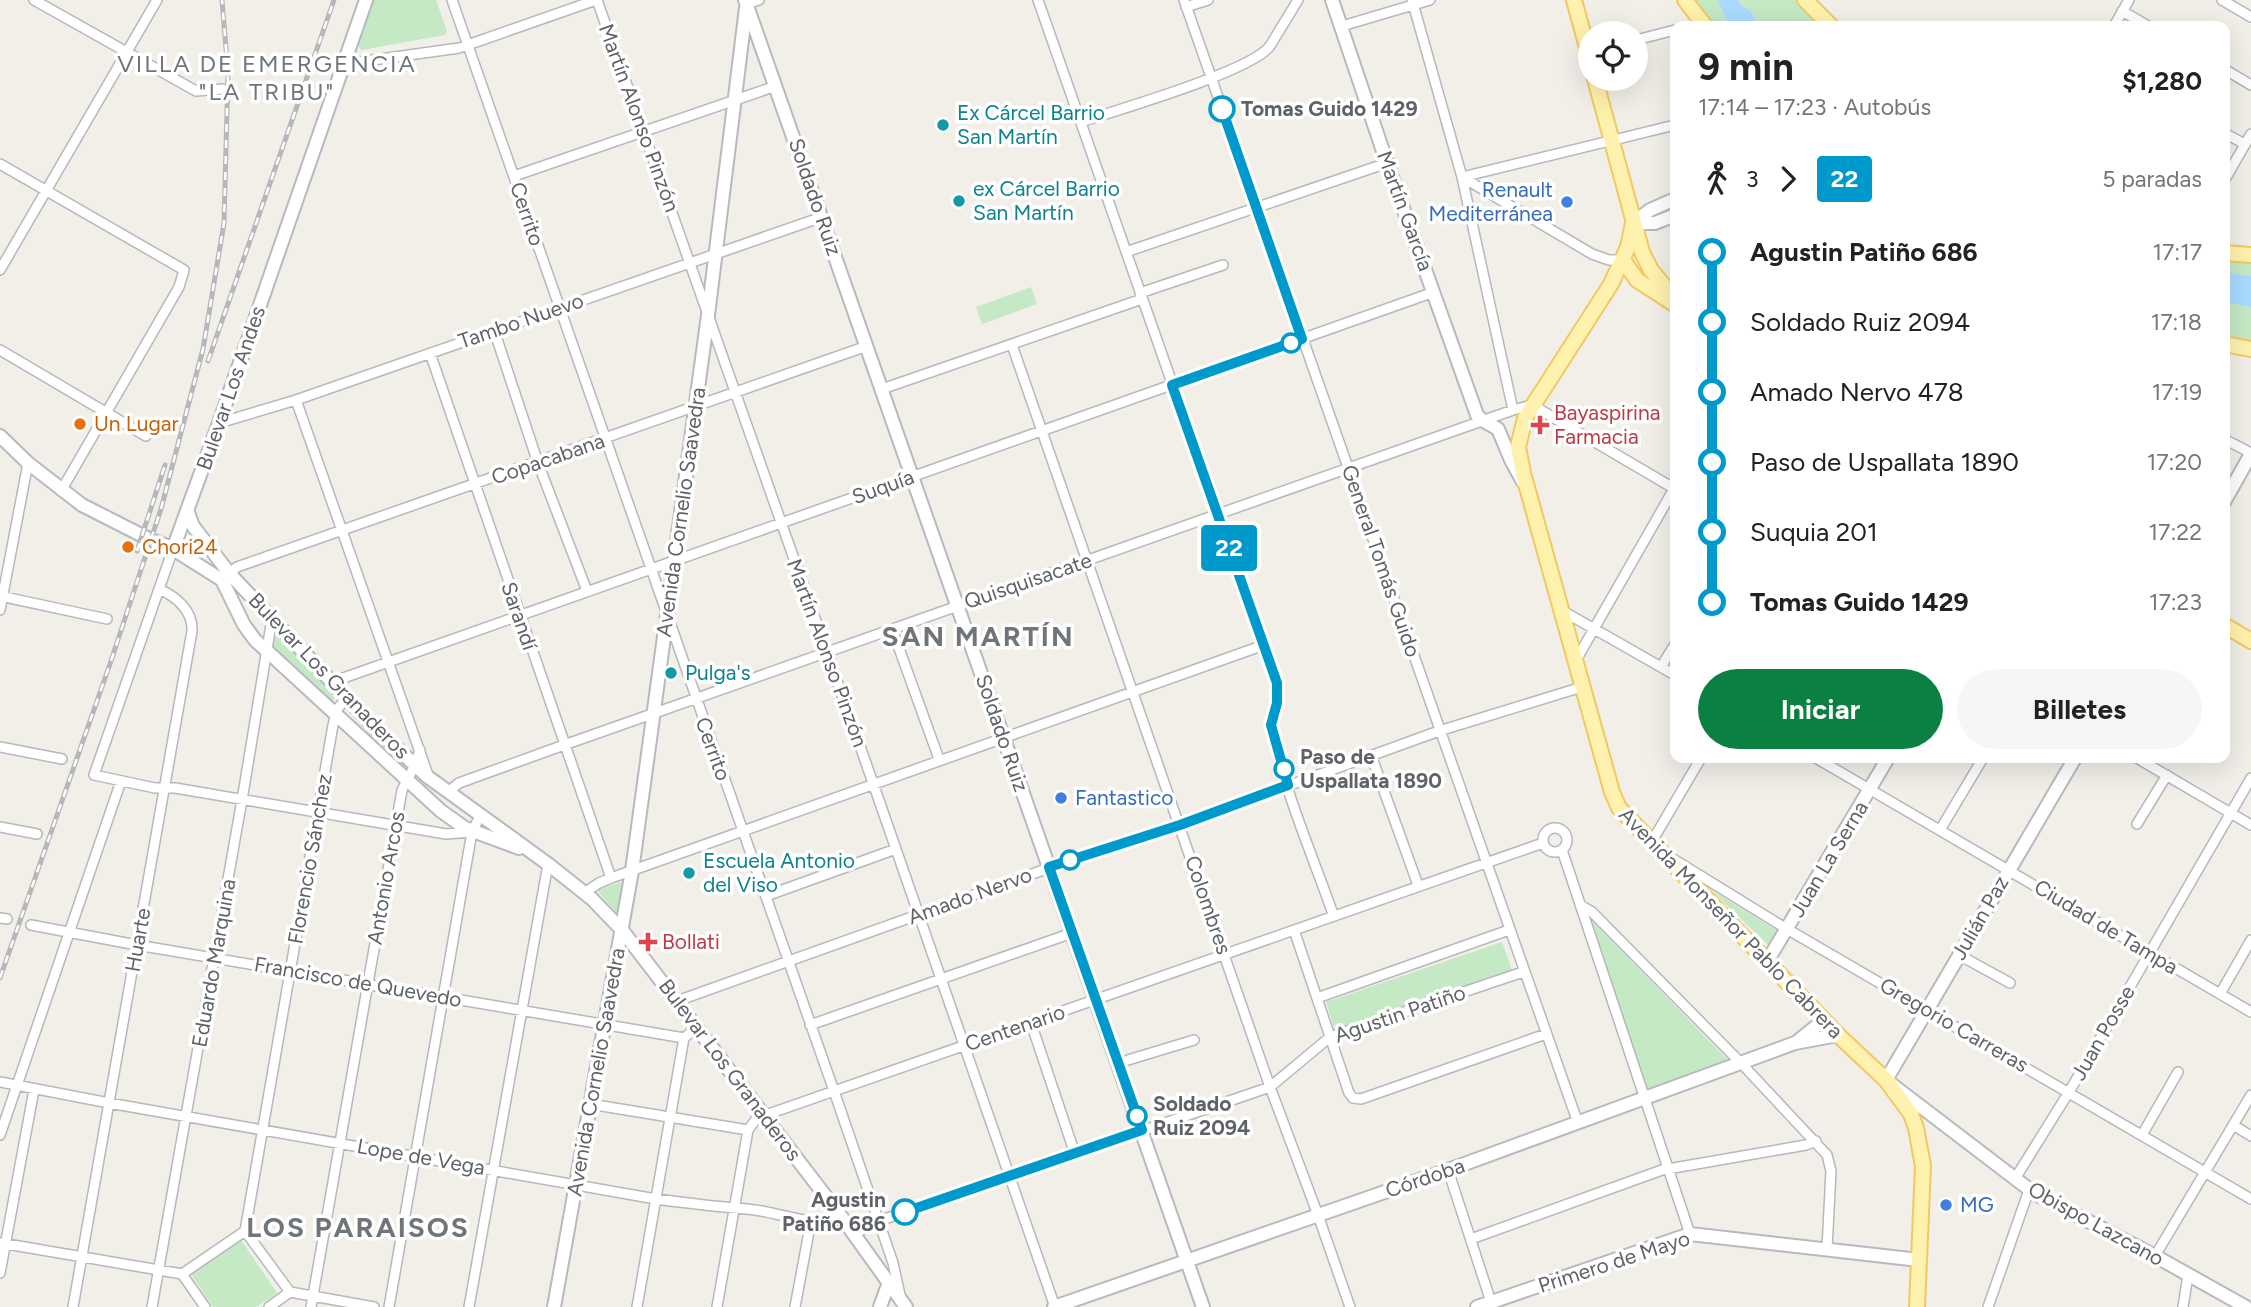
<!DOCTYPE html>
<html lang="es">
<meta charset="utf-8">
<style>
:root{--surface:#fff;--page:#f6f6f6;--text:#222;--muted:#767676;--accent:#0b8043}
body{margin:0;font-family:Figtree,sans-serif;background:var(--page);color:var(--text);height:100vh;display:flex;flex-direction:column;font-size:26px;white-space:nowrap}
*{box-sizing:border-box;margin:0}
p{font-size:23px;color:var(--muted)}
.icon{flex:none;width:38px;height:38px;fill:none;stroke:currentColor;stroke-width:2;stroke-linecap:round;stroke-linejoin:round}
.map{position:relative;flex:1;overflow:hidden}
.details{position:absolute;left:1670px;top:21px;width:560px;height:742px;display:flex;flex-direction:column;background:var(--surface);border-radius:14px;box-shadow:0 7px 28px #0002}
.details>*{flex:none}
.badge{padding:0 14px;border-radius:5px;font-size:24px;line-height:46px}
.controls{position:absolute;left:1578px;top:21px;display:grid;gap:14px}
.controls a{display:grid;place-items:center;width:70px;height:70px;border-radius:50%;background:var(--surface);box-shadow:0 7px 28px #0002;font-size:35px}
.map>.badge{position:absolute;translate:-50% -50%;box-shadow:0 0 0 4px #fff}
.legs{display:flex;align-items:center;gap:10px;height:77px;padding:0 28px;font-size:23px}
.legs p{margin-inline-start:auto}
.overview{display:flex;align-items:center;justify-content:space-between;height:119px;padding:0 28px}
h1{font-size:38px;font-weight:700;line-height:52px}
.cta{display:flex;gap:14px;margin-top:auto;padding:14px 28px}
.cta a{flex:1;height:80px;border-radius:42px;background:var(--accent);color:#fff;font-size:28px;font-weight:700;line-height:80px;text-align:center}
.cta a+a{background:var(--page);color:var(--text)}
ul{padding:0 28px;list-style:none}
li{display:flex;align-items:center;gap:24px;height:70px;font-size:26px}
li i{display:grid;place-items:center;width:10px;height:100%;margin:0 9px;background:currentColor}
li i::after{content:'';width:18px;height:18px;margin:-9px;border:5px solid;border-radius:50%;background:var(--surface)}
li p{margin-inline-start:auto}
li:first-child i{background:linear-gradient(#0000 50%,currentColor 0)}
li:last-child i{background:linear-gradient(currentColor 50%,#0000 0)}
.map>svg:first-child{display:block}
.green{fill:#c5e8c5}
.water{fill:#aadaff}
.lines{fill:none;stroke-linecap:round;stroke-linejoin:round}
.street-casing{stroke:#b5b8bc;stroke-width:12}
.secondary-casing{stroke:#b6babf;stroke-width:16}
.primary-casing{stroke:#f2c960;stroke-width:18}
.street{stroke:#fff;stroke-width:9}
.secondary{stroke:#fff;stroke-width:12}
.primary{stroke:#fff2af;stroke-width:14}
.rail-casing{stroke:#b6b7b8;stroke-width:5}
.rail{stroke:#fff;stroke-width:2.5;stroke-dasharray:8;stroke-linecap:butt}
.line-1-casing{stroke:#fff;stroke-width:16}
.line-1{stroke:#0099cb;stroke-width:10}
.stop-1-dot{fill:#fff;stroke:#0099cb;stroke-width:3.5}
.culture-dot{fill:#0f9aa8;stroke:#fff;stroke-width:2.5}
.shop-dot{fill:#3f7fe0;stroke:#fff;stroke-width:2.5}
.food-dot{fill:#e8710a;stroke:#fff;stroke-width:2.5}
.health-dot{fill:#e0444e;stroke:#fff;stroke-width:2.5}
.labels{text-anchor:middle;stroke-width:7;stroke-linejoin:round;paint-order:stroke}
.stop-label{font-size:21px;font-weight:bold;fill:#5f6368;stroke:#fff;text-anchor:start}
.culture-label{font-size:21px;fill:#0d838f;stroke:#fff;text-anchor:start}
.street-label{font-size:21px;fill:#5f6368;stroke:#fff}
.shop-label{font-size:21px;fill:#366cbe;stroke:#fff;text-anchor:start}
.health-label{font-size:21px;fill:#be3a42;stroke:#fff;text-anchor:start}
.food-label{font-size:21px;fill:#c56008;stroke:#fff;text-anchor:start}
.quarter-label{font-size:24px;letter-spacing:2px;fill:#70757a;stroke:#fff}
.district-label{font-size:28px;font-weight:bold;letter-spacing:2px;fill:#70757a;stroke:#fff}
</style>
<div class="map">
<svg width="2251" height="1307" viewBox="0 0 2251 1307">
<rect width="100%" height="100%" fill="#f1efe8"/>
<path class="green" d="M373 0H436L447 31 445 35 361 50 358 45Z
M1685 0H1718L1725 17 1732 26H1705Z
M1739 0H1805L1831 26H1759L1750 10 1742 6Z
M2224 253 2251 255V276L2224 272Z
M1031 287 1037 304 982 324 976 307Z
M2224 302 2251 307V349L2224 344Z
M274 632 334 697V705L273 653Z
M622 882 624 884 619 912H616L599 893 598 889Z
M1711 890 1778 931 1768 945Z
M1592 921 1729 1061 1648 1092Z
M1502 942 1512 970 1335 1031 1326 1002Z
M241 1240 277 1293 256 1307H213L191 1274Z"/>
<path class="water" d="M1718 0H1739L1742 6 1750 10 1759 26H1732L1725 17Z
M2224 272 2251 276V307L2224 302Z"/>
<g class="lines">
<g class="street-casing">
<path id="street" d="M34 0 196 91 223 89
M452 0 834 1091 893 1263 900 1295
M597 0 873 783 1055 1307
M1038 0 1277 683C1280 701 1269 715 1272 730 1285 793 1312 854 1333 914
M1184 0 1578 1123
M1412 0 1462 177 1513 410
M2222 0 2251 17
M746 4 759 0
M1186 7 1208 0
M2122 11 2148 26
M1342 26 1430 0
M2114 26 2129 0
M1636 40 1675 30
M345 59 359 62 459 48 596 0
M2224 69 2251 85
M1081 122C1117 110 1252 71 1270 46L1298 0
M2224 133 2245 144
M0 164 184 270 179 287 61 491
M514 176 776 86
M1462 177 1675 125
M1462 177 1592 254 1609 260H1623
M2224 181 2251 134
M1126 252 1387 163
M0 270 157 0
M1140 293 1223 265
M494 330 538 463 587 591
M1012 345 1270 1087 1318 1215 1350 1307
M0 350 146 436
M430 353 611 878
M882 389 1142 299
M296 400 428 775
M219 423 296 400 822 217
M2224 439 2251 453
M173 549 94 775 155 788H175L446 834 472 832
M229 573 237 567 867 346
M0 596 107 619
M0 610 28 463
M1561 610 1675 675
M892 629 939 759
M1575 662 1675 487
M1661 667 1675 644
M332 682 1434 292
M0 747 62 759
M1371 755 1418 885
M1816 758 2251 1012
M2137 758 2251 825
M448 792 459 783 564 745 1513 410 1532 405 1675 489
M2137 824 2167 775
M0 827 37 834
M1543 840a12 12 0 1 1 24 0a12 12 0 1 1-24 0Z
M1940 830 1983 758
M1651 843 1701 758
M1562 850 1690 1234
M1675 860 1787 929 2251 1199
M584 893 599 883 611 878 1264 645
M766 896 896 849
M1580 905 1592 912 1741 1063 1827 1155 1831 1171 1827 1249
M0 918 7 919
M31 925 137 945 684 1038
M1294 930 1349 1093 1353 1098 1361 1099 1546 1034
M1959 955 2010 983
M2220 994 2251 940
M1317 998 1509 930
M677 1001 1049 868 1180 825 1439 731 1582 687
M1031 1023 1075 1154
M810 1025 1072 933
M1118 1063 1194 1040
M0 1082 109 1103 656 1199C686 1203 717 1207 747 1209 780 1212 810 1227 843 1219
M590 1104 748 1130
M2233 1125 2251 1136
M0 1135 121 781
M2142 1135 2178 1072
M1448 1170 1492 1305
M2016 1177 2069 1092 2251 778
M245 1231 290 1292
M854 1234 879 1221 1270 1087 1330 1037 1523 972
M1471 1239 1662 1170 1806 1145 1816 1141
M1 1243 182 1274
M2155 1256 2251 1095
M0 1273 34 1090
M182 1274 245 1231 333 725 338 708 347 698
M182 1274 205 1307
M290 1292 374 1307
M73 1307 192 631C193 611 177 597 159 589
M152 1307 242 800 272 619
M269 1307 290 1292
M311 1307 402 790 415 765 420 750
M389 1307 472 832 480 816
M469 1307 548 864
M637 1307 684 1038 697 1027
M717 1307 748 1130 757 1118 1543 843
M795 1307 811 1221
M1988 1307 2029 1190
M2183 1307 2188 1275"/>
</g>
<g class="secondary-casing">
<path id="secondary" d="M745 0 1203 1307
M1332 0 1387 163 1477 415 1482 420 1498 429 1511 460 1523 482
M1633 223 1650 210 1675 199
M1633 223H1655L1675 215
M0 436 28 463 82 505 151 540 178 550
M2224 502 2251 454
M187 510 193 526 229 573 375 728 428 777 548 864 592 899 622 930 843 1219 906 1307
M173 549 219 423 366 0
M173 549 222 580 244 625 255 640 441 811 465 828 519 848
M2075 758 1886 1080 2034 1193 2155 1256 2246 1307
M1768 960 1888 758
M1798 1041 1824 1020
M554 1307 632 871 708 315 746 8
M880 1307 888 1285
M1054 1307 1448 1170 1795 1043 1838 1035
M1477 1307 1690 1234 1919 1260"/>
</g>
<g class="primary-casing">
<path id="primary" d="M1574 0 1591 62
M1685 0 1705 26
M1805 0 1831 26
M1595 79 1642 252 1651 270 1675 299
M1633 223 1628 247 1611 284 1525 418 1518 447 1523 473 1612 792 1619 808 1838 1035 1886 1080 1911 1114 1916 1128 1923 1166 1917 1307
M2224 253 2251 255
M1623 260 1637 280 1674 304
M2224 344 2251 349
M2224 625 2251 641"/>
</g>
<use href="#street" class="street"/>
<use href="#secondary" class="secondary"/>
<use href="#primary" class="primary"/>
<g class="rail-casing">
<path id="rail" d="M208 361 334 0
M137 551 165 465
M0 978 110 664 161 509 203 349 224 223 228 73 222 0"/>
</g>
<use href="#rail" class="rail"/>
</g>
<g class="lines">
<g class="line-1-casing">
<path id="line-1" d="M905 1212 1142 1130 1049 867 1180 825 1288 785 1271 725 1277 703V683L1172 385 1302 339 1222 109"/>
</g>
<use href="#line-1" class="line-1"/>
</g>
<g class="stop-1-dot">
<circle cx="1222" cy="109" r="12"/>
<circle cx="1291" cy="343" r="9"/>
<circle cx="1284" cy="769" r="9"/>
<circle cx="1070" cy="860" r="9"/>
<circle cx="1137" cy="1116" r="9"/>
<circle cx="905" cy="1212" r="12"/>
</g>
<g class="culture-dot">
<circle cx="943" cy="125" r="7"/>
<circle cx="959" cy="201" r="7"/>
<circle cx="671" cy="673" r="7"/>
<circle cx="689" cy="873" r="7"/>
</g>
<g class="shop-dot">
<circle cx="1567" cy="202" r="7"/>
<circle cx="1061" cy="798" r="7"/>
<circle cx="1946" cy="1205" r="7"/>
</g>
<g class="food-dot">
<circle cx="80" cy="424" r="7"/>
<circle cx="128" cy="547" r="7"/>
</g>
<g class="health-dot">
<path d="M1536.5 414.5h7v7h7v7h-7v7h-7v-7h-7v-7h7z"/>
<path d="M644.5 931.5h7v7h7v7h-7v7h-7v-7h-7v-7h7z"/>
</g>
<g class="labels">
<g class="stop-label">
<text x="1241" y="116">Tomas Guido 1429</text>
<text x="1300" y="764">Paso de<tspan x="1300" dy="24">Uspallata 1890</tspan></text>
<text x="1153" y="1111">Soldado<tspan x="1153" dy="24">Ruiz 2094</tspan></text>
<text x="886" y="1207" text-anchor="end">Agustin<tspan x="886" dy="24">Patiño 686</tspan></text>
</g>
<g class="culture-label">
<text x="957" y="120">Ex Cárcel Barrio<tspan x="957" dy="24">San Martín</tspan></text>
<text x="973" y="196">ex Cárcel Barrio<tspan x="973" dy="24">San Martín</tspan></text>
<text x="685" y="680">Pulga's</text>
<text x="703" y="868">Escuela Antonio<tspan x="703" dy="24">del Viso</tspan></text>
</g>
<g class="street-label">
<text transform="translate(639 118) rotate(70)" y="7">Martín Alonso Pinzón</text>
<text transform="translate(815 197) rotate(71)" y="7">Soldado Ruiz</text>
<text transform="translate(1405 211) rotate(70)" y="7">Martín García</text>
<text transform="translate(527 214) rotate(71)" y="7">Cerrito</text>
<text transform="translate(521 321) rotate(-19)" y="7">Tambo Nuevo</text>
<text transform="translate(231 388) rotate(-71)" y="7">Bulevar Los Andes</text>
<text transform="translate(548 459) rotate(-19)" y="7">Copacabana</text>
<text transform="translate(883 487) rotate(-20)" y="7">Suquía</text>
<text transform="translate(681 512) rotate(-82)" y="7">Avenida Cornelio Saavedra</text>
<text transform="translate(1381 561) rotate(71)" y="7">General Tomás Guido</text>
<text transform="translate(1028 581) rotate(-19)" y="7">Quisquisacate</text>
<text transform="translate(519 616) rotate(71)" y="7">Sarandí</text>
<text transform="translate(827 653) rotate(70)" y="7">Martín Alonso Pinzón</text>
<text transform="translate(329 676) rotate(46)" y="7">Bulevar Los Granaderos</text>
<text transform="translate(1002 733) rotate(71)" y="7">Soldado Ruiz</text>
<text transform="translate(713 749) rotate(70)" y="7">Cerrito</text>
<text transform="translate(310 859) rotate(-80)" y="7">Florencio Sánchez</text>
<text transform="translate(1829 859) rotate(-59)" y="7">Juan La Serna</text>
<text transform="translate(386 878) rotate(-80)" y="7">Antonio Arcos</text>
<text transform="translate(970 896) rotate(-20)" y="7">Amado Nervo</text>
<text transform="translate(1208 905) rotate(71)" y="7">Colombres</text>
<text transform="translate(1980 918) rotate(-60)" y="7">Julián Paz</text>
<text transform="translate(1731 923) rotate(46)" y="7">Avenida Monseñor Pablo Cabrera</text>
<text transform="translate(2106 927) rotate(31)" y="7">Ciudad de Tampa</text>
<text transform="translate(138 940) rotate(-80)" y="7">Huarte</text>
<text transform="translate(214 963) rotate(-80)" y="7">Eduardo Marquina</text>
<text transform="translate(358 982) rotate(10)" y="7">Francisco de Quevedo</text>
<text transform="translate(1400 1014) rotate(-19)" y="7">Agustin Patiño</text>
<text transform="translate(1954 1025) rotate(30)" y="7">Gregorio Carreras</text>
<text transform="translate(1015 1028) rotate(-19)" y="7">Centenario</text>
<text transform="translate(2103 1033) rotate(-60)" y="7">Juan Posse</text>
<text transform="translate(730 1070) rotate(53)" y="7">Bulevar Los Granaderos</text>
<text transform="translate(596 1072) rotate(-80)" y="7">Avenida Cornelio Saavedra</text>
<text transform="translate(421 1157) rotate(10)" y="7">Lope de Vega</text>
<text transform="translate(1425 1178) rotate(-19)" y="7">Córdoba</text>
<text transform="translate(2096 1224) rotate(29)" y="7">Obispo Lazcano</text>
<text transform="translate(1614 1262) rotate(-18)" y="7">Primero de Mayo</text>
</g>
<g class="shop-label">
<text x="1553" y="197" text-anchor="end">Renault<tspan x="1553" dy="24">Mediterránea</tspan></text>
<text x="1075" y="805">Fantastico</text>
<text x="1960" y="1212">MG</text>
</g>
<g class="health-label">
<text x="1554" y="420">Bayaspirina<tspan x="1554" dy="24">Farmacia</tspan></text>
<text x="662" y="949">Bollati</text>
</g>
<g class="food-label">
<text x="94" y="431">Un Lugar</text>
<text x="142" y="554">Chori24</text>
</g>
<g class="quarter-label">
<text x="267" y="72">VILLA DE EMERGENCIA<tspan x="267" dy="28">"LA TRIBU"</tspan></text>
</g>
<g class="district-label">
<text x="978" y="646">SAN MARTÍN</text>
<text x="358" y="1237">LOS PARAISOS</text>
</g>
</g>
</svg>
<div class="controls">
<a><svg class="icon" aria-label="locate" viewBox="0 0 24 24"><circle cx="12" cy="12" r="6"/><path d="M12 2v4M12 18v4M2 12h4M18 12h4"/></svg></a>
</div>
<b class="badge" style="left:1229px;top:548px;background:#0099cb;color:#fff">22</b>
<section class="details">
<div class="overview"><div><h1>9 min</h1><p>17:14 – 17:23 · Autobús</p></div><b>$1,280</b></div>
<div class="legs"><svg class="icon" aria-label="walk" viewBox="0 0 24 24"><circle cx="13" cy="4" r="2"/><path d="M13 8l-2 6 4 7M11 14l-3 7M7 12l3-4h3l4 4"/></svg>3<svg class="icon" aria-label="forward" viewBox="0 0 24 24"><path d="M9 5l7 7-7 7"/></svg><b class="badge" style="background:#0099cb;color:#fff">22</b><p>5 paradas</p></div>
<ul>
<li><i style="color:#0099cb"></i><b>Agustin Patiño 686</b><p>17:17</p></li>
<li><i style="color:#0099cb"></i><span>Soldado Ruiz 2094</span><p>17:18</p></li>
<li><i style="color:#0099cb"></i><span>Amado Nervo 478</span><p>17:19</p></li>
<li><i style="color:#0099cb"></i><span>Paso de Uspallata 1890</span><p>17:20</p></li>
<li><i style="color:#0099cb"></i><span>Suquia 201</span><p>17:22</p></li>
<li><i style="color:#0099cb"></i><b>Tomas Guido 1429</b><p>17:23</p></li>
</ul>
<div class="cta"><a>Iniciar</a><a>Billetes</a></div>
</section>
</div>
